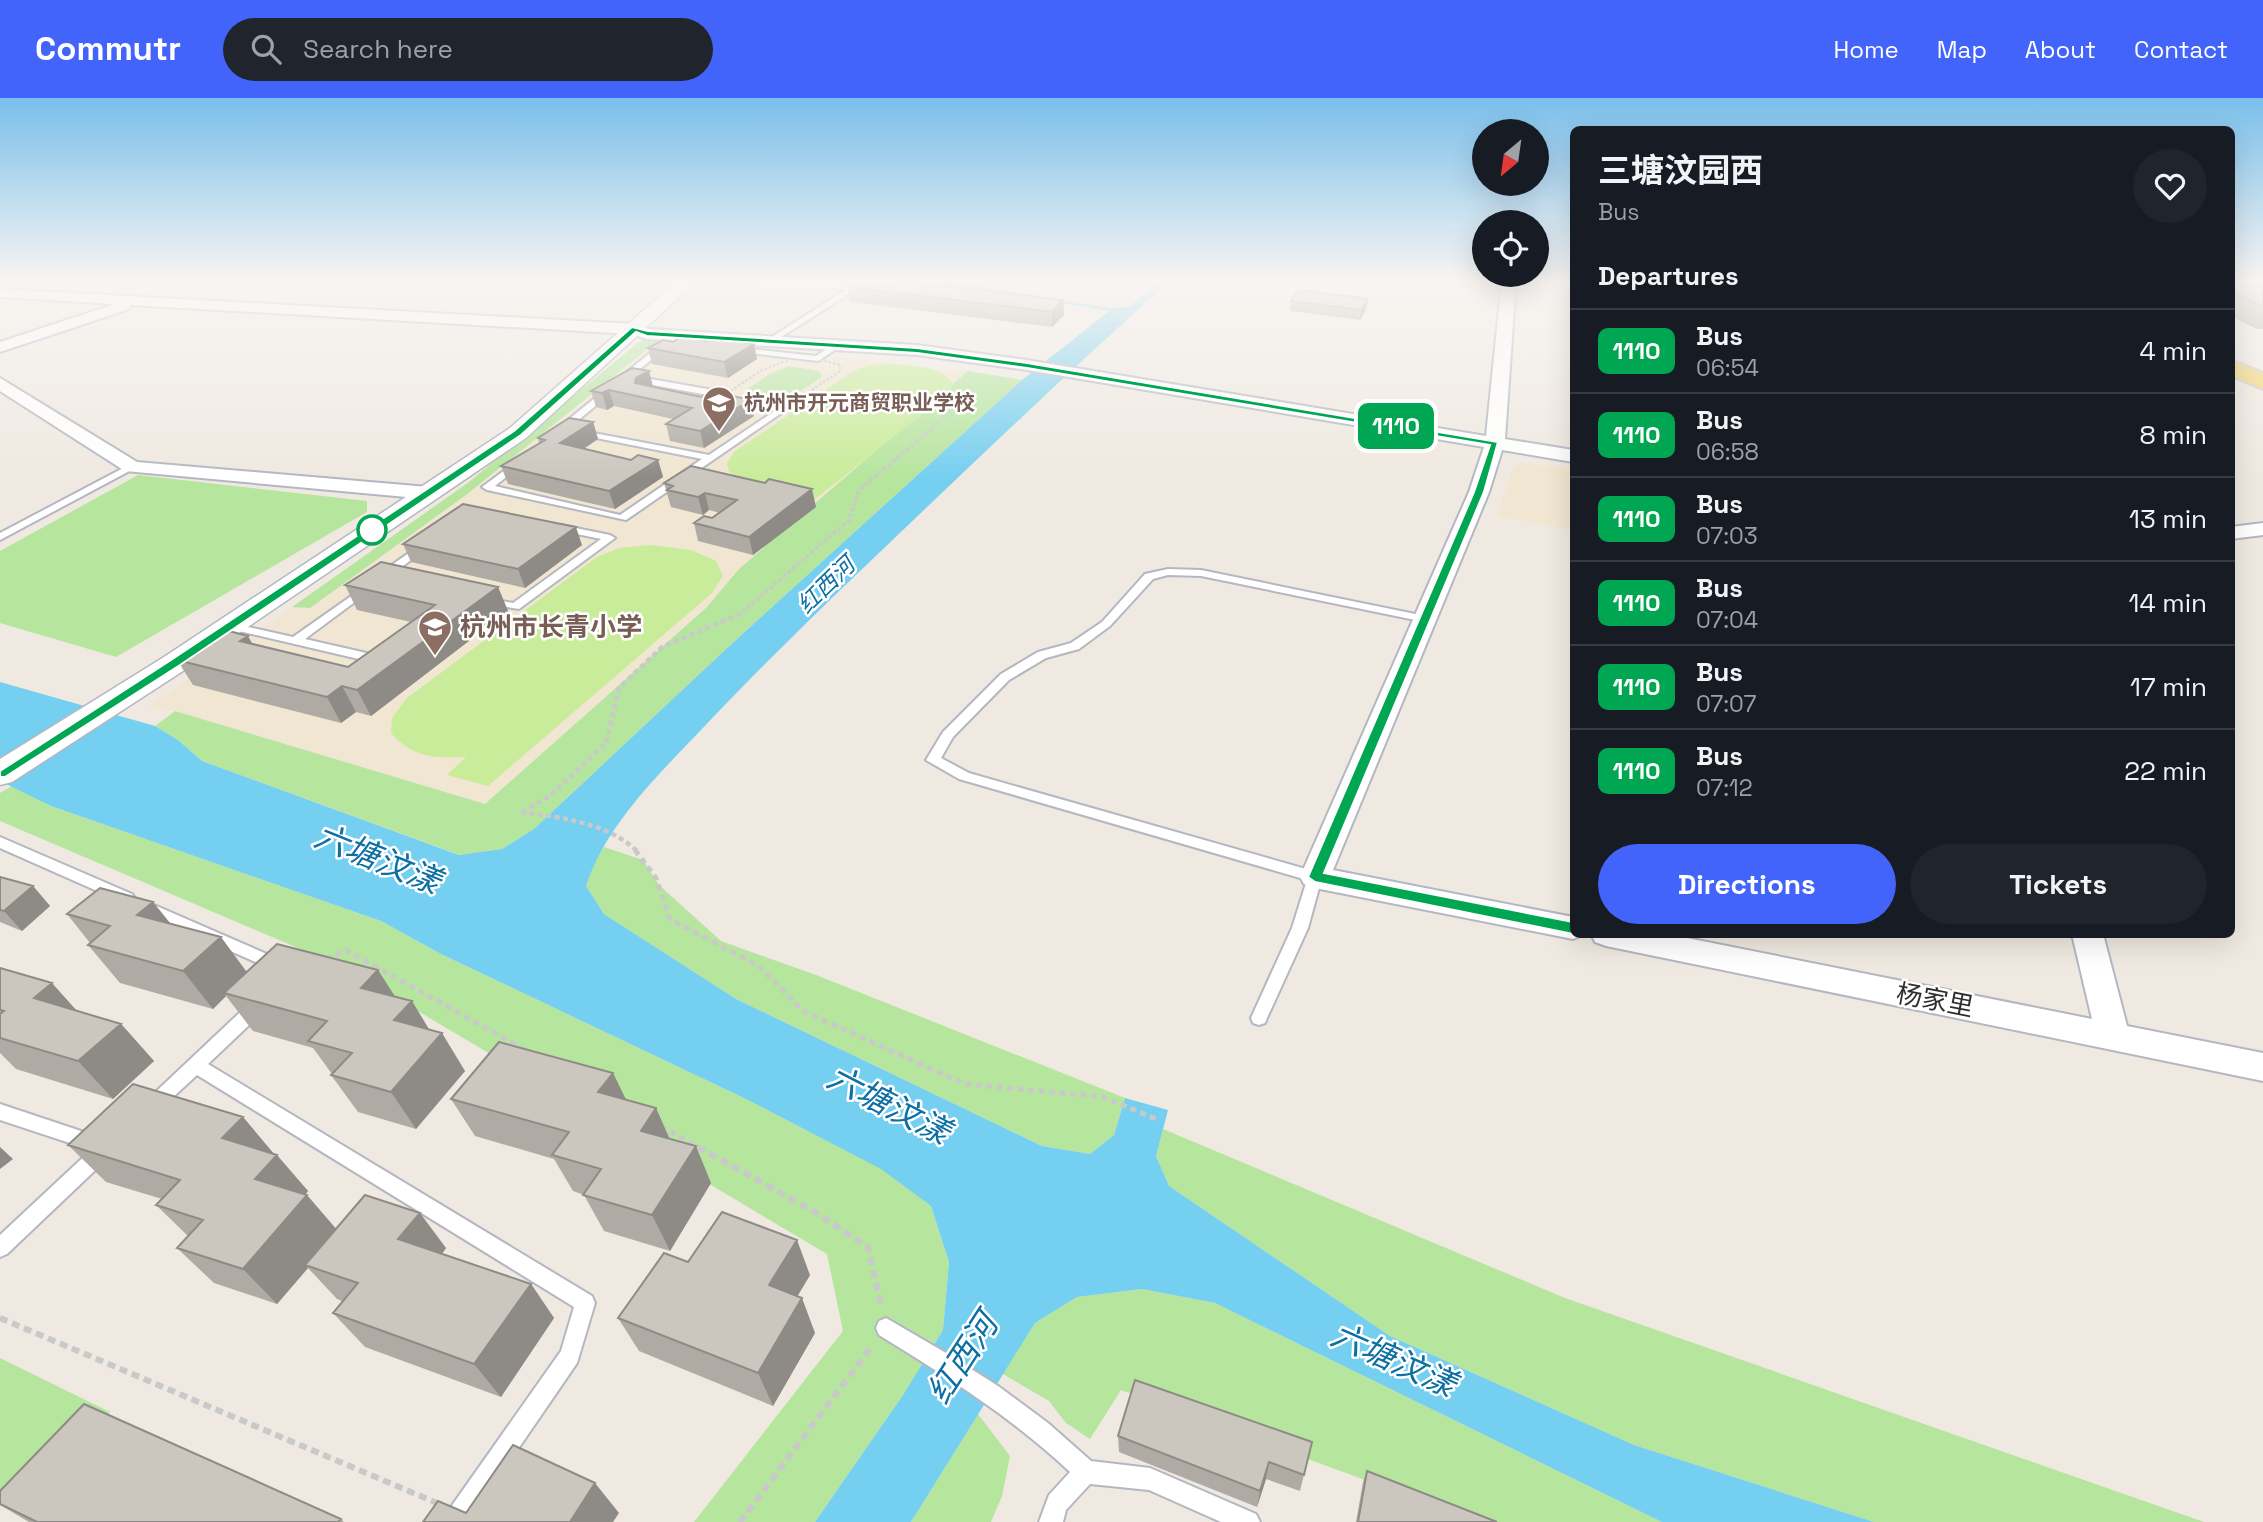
<!DOCTYPE html>
<meta charset="utf-8">
<style>
:root{--surface:#171b24;--page:#20242c;--text:#f1f3f6;--muted:#9ea1a6;--line:#363941;--accent:#4264fb}
body{margin:0;font-family:"Space Grotesk","Noto Sans SC",sans-serif;background:var(--page);color:var(--text);height:100vh;display:flex;flex-direction:column;font-size:26px;white-space:nowrap}
*{box-sizing:border-box;margin:0}
p{font-size:23px;color:var(--muted)}
.icon{flex:none;width:38px;height:38px;fill:none;stroke:currentColor;stroke-width:2;stroke-linecap:round;stroke-linejoin:round}
.map{position:relative;flex:1;overflow:hidden}
.sheet{position:absolute;left:1570px;top:28px;width:665px;height:812px;display:flex;flex-direction:column;background:var(--surface);border-radius:10px;box-shadow:0 7px 28px #0002}
.sheet>*{flex:none}
.badge{padding:0 14px;border-radius:10px;font-size:24px;line-height:46px}
.needle{width:46px;rotate:209deg}
.buttons{position:absolute;left:1472px;top:21px;display:grid;gap:14px}
.buttons a{display:grid;place-items:center;width:77px;height:77px;border-radius:50%;background:var(--surface);box-shadow:0 7px 28px #0002;font-size:35px}
.map>.badge{position:absolute;translate:-50% -50%;box-shadow:0 0 0 4px #fff}
h2{padding:0 28px;font-size:26px;line-height:63px}
.round{display:grid;place-items:center;flex:none;width:74px;height:74px;border-radius:37px;background:var(--page)}
.overview{display:flex;align-items:center;justify-content:space-between;height:119px;padding:0 28px}
h1{font-size:33px;font-weight:700;line-height:52px}
.cta{display:flex;gap:14px;margin-top:auto;padding:14px 28px}
.cta a{flex:1;height:80px;border-radius:42px;background:var(--accent);color:#fff;font-size:28px;font-weight:700;line-height:80px;text-align:center}
.cta a+a{background:var(--page);color:var(--text)}
ul{padding:0;list-style:none}
li{display:flex;align-items:center;gap:21px;height:84px;padding:0 28px;border-top:2px solid var(--line)}
li div{flex:1}
li b{display:block;font-size:26px}
li em{font-style:normal}
li .badge{min-width:77px;font-weight:700;text-align:center}
header{display:flex;align-items:center;gap:42px;box-sizing:border-box;height:98px;padding:0 35px;background:var(--accent);color:#fff}
header strong{font-size:33px}
nav{display:flex;gap:38px;margin-inline-start:auto;font-size:24px}
.search{width:490px;height:63px;background:var(--page);display:flex;align-items:center;gap:18px;box-sizing:border-box;padding:0 24px;border-radius:38px;color:var(--muted);font-size:26px}
.map>svg:first-child{display:block}
.education{fill:#f0e6d1}
.green{fill:#b6e59e}
.pitch{fill:#c9ec9a}
.water{fill:#75cff0}
.lines{fill:none;stroke-linecap:round;stroke-linejoin:round}
.service-casing{stroke:#b4b7c1;stroke-width:4}
.minor-casing{stroke:#b4b7c1;stroke-width:4}
.tertiary-casing{stroke:#b4b7c1;stroke-width:3}
.primary-casing{stroke:#c9c9c9;stroke-width:4}
.path-far4{stroke:#c9c9c9;stroke-width:2.5;stroke-dasharray:2.5 2;stroke-linecap:butt}
.path-far3{stroke:#c9c9c9;stroke-width:3.5;stroke-dasharray:3.5 2.5;stroke-linecap:butt}
.path-far2{stroke:#c9c9c9;stroke-width:4.5;stroke-dasharray:5 3.5;stroke-linecap:butt}
.path-far1{stroke:#c9c9c9;stroke-width:5;stroke-dasharray:6 4.5;stroke-linecap:butt}
.path{stroke:#c9c9c9;stroke-width:6;stroke-dasharray:8 5;stroke-linecap:butt}
.service{fill:#fff;fill-rule:evenodd}
.minor{fill:#fff;fill-rule:evenodd}
.tertiary{fill:#fff;fill-rule:evenodd}
.primary{fill:#f2d163;fill-rule:evenodd}
.wall{fill:#afaba4}
.shaded-wall{fill:#8e8b86}
.building{fill:#cbc7bf;stroke:#8e8b86;stroke-width:2}
.line{fill:#00a651;stroke:#fff;stroke-width:2}
.stop-dot{fill:#fff;stroke:#00a651;stroke-width:3.5}
.labels{text-anchor:middle;stroke-width:5;stroke-linejoin:round;paint-order:stroke}
.far-education-label{font-size:21px;font-weight:bold;fill:#785e54;stroke:#fff;text-anchor:start}
.far-water-label{font-size:23px;font-style:italic;fill:#0d6fa3;stroke:#fff}
.education-label{font-size:26px;font-weight:bold;fill:#785e54;stroke:#fff;text-anchor:start}
.street-label{font-size:26px;fill:#2e2e2e;stroke:#fff}
.near-water-label{font-size:33px;font-style:italic;fill:#0d6fa3;stroke:#fff}
</style>
<header>
<strong>Commutr</strong>
<div class="search"><svg class="icon" aria-label="search" viewBox="0 0 24 24"><circle cx="10" cy="10" r="6"/><path d="M15 15l6 6"/></svg>Search here</div>
<nav><a>Home</a><a>Map</a><a>About</a><a>Contact</a></nav>
</header>
<div class="map">
<svg width="2263" height="1424" viewBox="0 0 2263 1424">
<rect width="100%" height="100%" fill="#efe9e1"/>
<path class="education" d="M660 241 968 273 739 471 707 509 485 706 175 613 149 609 292 509 310 510 466 397Z
M1521 365 1573 370V432L1497 418 1513 370Z"/>
<path class="green" d="M644 240 660 241 466 397 310 510 292 509 469 384Z
M789 268 819 273 822 279C796 296 778 311 746 296L748 291 771 275Z
M968 273 1022 282 725 552 534 731 502 751 460 757 202 663 178 642 155 628 175 613 485 706 707 509 739 471Z
M138 377 367 403V414L116 559 0 525V453Z
M12 688 51 708 381 823 441 856 746 1001 882 1071 931 1108 949 1164 943 1232 903 1297 815 1424H694L843 1233 827 1156 347 871 0 723V695Z
M604 749 643 762 659 787 721 843 816 877 1125 1000 1114 1037 1090 1056 1042 1048 736 901 604 816 586 788 594 764Z
M1163 1031 1565 1200 2204 1424H1874L1634 1347 1390 1238 1169 1088 1156 1058Z
M1142 1191 1215 1205 1662 1424H1479L1121 1292 1090 1341 1066 1325 1049 1303 1003 1276 1035 1225 1077 1199Z
M0 1260 110 1314 20 1417 0 1406Z
M978 1316 1010 1358 1002 1398 991 1424H911Z"/>
<path class="pitch" d="M892 266C914 268 939 268 953 285L948 296 810 405 742 383 729 374 727 365 734 354 853 273 869 267Z
M650 447 691 452 716 463 723 478 712 495 488 688 447 677 466 659C435 661 412 659 391 635L392 620 407 600 597 459 620 450Z"/>
<path class="water" d="M910 181H937L1110 210 1129 209 1162 181H1172C1058 283 947 390 836 496 790 541 745 585 701 632 658 677 606 727 586 788L604 816 736 901 1042 1048 1090 1056 1114 1037 1125 1000 1168 1012 1156 1058 1169 1088 1390 1238 1634 1347 1874 1424H1662L1215 1205 1142 1191 1077 1199 1035 1225 911 1424H815L903 1297 943 1232 949 1164 931 1108 881 1071 746 1001 441 856 381 823 51 708 0 683V584L155 628 178 642 202 663 459 757 502 751 534 731 725 552 1022 282 1109 213Z"/>
<g class="lines">
<g class="service-casing">
<path id="service" d="M684 184 857 186 870 189 857 191 773 244H770V240L847 191 681 188V184Z
M837 244 844 246 818 263 740 254 736 252 740 250 816 258Z
M661 246 668 248 564 334H558V330Z
M634 278 724 294 728 297 724 300 631 283V279Z
M776 312 783 314 626 422 487 392 482 389 517 363 522 366 520 368 495 388 620 417 702 361 581 337 576 334 578 332 709 357Z
M129 367 137 369 0 442V435Z
M561 427 610 437 615 440 519 511 482 505 480 503 486 500 513 505 601 441 557 432V428Z
M423 445 427 446V450L387 480H379V476Z
M1168 471 1201 472 1425 518 1431 521 1425 524 1201 478 1168 477 1153 481 1110 528 1079 551 1046 560 1009 582 953 639 941 660 969 675 1320 775 1322 779 1308 830 1267 920 1265 925 1259 927 1253 925 1251 920 1292 830 1307 782 959 681 926 662 943 634 1001 576 1038 554 1071 545 1102 524 1145 476Z
M367 487 373 490 371 492 305 541 384 559 386 562 384 565 380 566 226 530 224 528 230 525 293 539Z
M0 739 132 796 135 800 132 804H122L0 750Z
M145 803 283 863 285 867 283 871 277 873 271 871 140 813 137 809 140 805Z
M257 902 263 904 265 909 263 914 208 966 592 1198 595 1205 577 1265 468 1424H442L446 1416 561 1253 574 1209 197 977 158 1013 152 1016 146 1013 143 1008 146 1003 251 904Z
M0 1006 99 1039 101 1047 107 1049 110 1055 107 1061 7 1156 0 1159V1137L91 1052 0 1022Z
M886 1220 946 1255 998 1288 1048 1325 1091 1363 1150 1370 1256 1416 1260 1424H1221L1149 1392 1090 1386 1066 1412 1063 1424H1039L1049 1397 1070 1374C1013 1320 946 1278 879 1237L876 1230 879 1223Z"/>
</g>
<g class="minor-casing">
<path id="minor" d="M1502 181H1516L1505 341 1573 352V364L1502 352 1489 394 1333 772 1573 819V836H1585L1573 841 1315 790 1304 786 1300 779 1469 394 1484 349 1027 272 917 257 647 241 632 236 131 207 129 211 0 254V244L115 206 0 199V191L634 226 649 231 917 247 1027 262 1486 338Z
M0 280 137 364 428 389 438 395 428 401 125 373 0 293Z
M2263 425V437L2231 441V429Z
M1591 836H1667L2092 921 2072 836H2103L2127 928 2263 955V983L1606 848 1595 844Z"/>
</g>
<g class="tertiary-casing">
<path id="tertiary" d="M679 181H699L526 340 186 571 12 684 0 687V661L164 559 510 330Z"/>
</g>
<g class="primary-casing">
<path id="primary" d="M2231 262 2263 275V291L2231 278Z"/>
</g>
<path class="path-far4" d="M793 260 818 261 840 267V273L779 314 730 303 728 295 760 273Z
M932 330 966 302"/>
<path class="path-far3" d="M738 518 849 422 859 392 934 329"/>
<path class="path-far2" d="M521 714C562 720 606 724 637 753
M522 714 551 697 606 645 619 590 662 549 740 516"/>
<path class="path-far1" d="M635 752 656 780 670 821 759 868 803 913 965 986 1104 999 1156 1021
M326 861 346 852 525 952
M661 1028 701 1051"/>
<path class="path" d="M698 1049 815 1114 868 1149 881 1207
M0 1220 437 1405
M740 1424 872 1248"/>
<use href="#service" class="service"/>
<use href="#minor" class="minor"/>
<use href="#tertiary" class="tertiary"/>
<use href="#primary" class="primary"/>
</g>
<path class="wall" d="M2231 181H2263V231H2257L2231 218Z
M848 189 1063 202 1064 217 1052 229 850 204Z
M1291 203 1366 211 1360 222 1290 213Z
M707 243 757 261 728 280 652 266 648 250 673 244Z
M649 273 653 289 754 318 704 350 670 343 666 326 673 321 614 308 607 312 596 309 591 293Z
M593 324 598 341 584 351 631 362H658L663 379 615 411 508 386 501 368 539 345 538 340Z
M664 385 816 409 753 457 698 443 694 425 712 420 720 415 709 412 703 417 671 409Z
M403 446 582 447 525 490 411 464Z
M345 487 498 489 508 513 371 618 356 614 341 625 193 587 177 562 253 546 348 569 411 524 357 512Z
M0 779 33 788 50 808 22 833 0 824Z
M153 804 171 826 247 874 378 872 395 898 430 932 465 973 416 1031 358 1014 331 977 332 976 313 950 253 933 226 898 213 911 120 885 88 847 90 845 67 816Z
M0 870 77 913 121 926 154 963 113 1001 16 971 0 955Z
M613 975 626 1002 656 1010 670 1041 711 1085 670 1153 604 1133 584 1097 573 1093 554 1061 475 1038 451 1001Z
M243 1019 274 1056 308 1093 305 1097 336 1131 446 1150 442 1156 531 1186 554 1220 501 1299 365 1249 333 1215 342 1203 337 1201 308 1170 277 1206 214 1185 177 1150 188 1138 156 1107 162 1101 106 1084 68 1047Z
M688 1164 810 1177 797 1199 815 1235 773 1308 639 1253 618 1220Z
M1118 1338 1312 1344 1300 1393 1266 1381 1257 1409 1119 1354Z
M1367 1373 1497 1424H1356L1363 1384Z
M0 1393 341 1421 344 1424H29L0 1407Z"/>
<path class="shaded-wall" d="M1368 201 1366 211 1360 222 1361 212Z
M1063 202 1064 217 1052 229V214Z
M754 246 757 261 728 280 724 264Z
M649 273 653 289 635 285 636 280Z
M609 292 614 308 607 312 602 295Z
M750 302 754 318 704 350 700 333Z
M593 324 598 341 566 362 560 345Z
M658 362 663 379 615 411 609 393Z
M812 391 816 409 753 457 749 439Z
M705 395 709 412 703 417 698 399Z
M576 429 582 447 525 490 518 471Z
M498 489 508 513 371 618 357 592Z
M248 538 262 563 240 543Z
M342 588 356 614 341 625 327 599Z
M33 788 50 808 22 833 4 813Z
M153 804 183 842 137 817Z
M221 839 249 877 224 895 226 898 213 911 183 873Z
M378 872 402 910 361 890Z
M52 885 86 923 34 900Z
M412 903 435 941 394 922Z
M121 926 154 963 113 1001 78 963Z
M442 935 465 973 416 1031 391 994Z
M613 975 631 1012 598 994Z
M656 1010 672 1047 641 1033Z
M243 1019 274 1056 222 1040Z
M696 1048 711 1085 670 1153 652 1117Z
M0 1049 13 1061 0 1071Z
M277 1057 308 1093 287 1117 255 1081Z
M307 1097 338 1133 305 1167 308 1170 277 1206 243 1171Z
M420 1115 446 1150 426 1177 398 1141Z
M797 1142 810 1177 783 1222 769 1187Z
M531 1186 554 1220 501 1299 474 1266Z
M802 1200 815 1235 773 1308 758 1275Z
M1269 1364 1266 1381 1257 1409 1260 1393Z
M595 1385 619 1415 613 1424H570Z"/>
<path class="building" d="M860 181H885L1063 202 1052 214 848 189Z
M2231 181H2263V208L2231 193Z
M1299 192 1368 201 1361 212 1291 203Z
M682 238 707 243 713 239 754 246 724 264 648 250 663 242 673 244Z
M632 270 649 273 636 280 635 285 701 299 711 293 750 302 700 333 666 326 692 310 609 292 602 295 591 293Z
M569 320 593 324 560 345 631 362 638 357 658 362 609 393 501 368 545 342 538 340Z
M691 368 765 385 769 381 812 391 749 439 694 425 704 418 712 420 737 402 705 395 698 399 667 392 673 388 664 385Z
M463 406 576 429 518 471 403 446Z
M381 464 498 489 357 592 342 588 327 599 177 562 225 532 248 538 240 543 348 569 435 507 345 487Z
M0 779 33 788 4 813 0 812Z
M100 790 153 804 137 817 221 839 183 873 88 847 110 828 67 816Z
M277 846 378 872 361 890 412 903 394 922 442 935 391 994 331 977 352 955 308 943 327 923 224 895Z
M0 870 52 885 34 900 121 926 78 963 0 940V916L4 913 0 912Z
M499 944 613 975 598 994 656 1010 641 1033 696 1048 652 1117 583 1097 601 1071 552 1057 569 1034 451 1001Z
M133 986 243 1019 222 1040 277 1057 255 1081 307 1097 243 1171 177 1150 203 1122 156 1107 180 1082 68 1047Z
M365 1097 420 1115 398 1141 531 1186 474 1266 333 1215 358 1185 305 1167Z
M722 1114 797 1142 769 1187 802 1200 758 1275 618 1220 664 1155 688 1164Z
M1135 1282 1312 1344 1304 1377 1269 1364 1260 1393 1118 1338Z
M84 1306 341 1421 338 1424H37L0 1406V1393Z
M513 1347 595 1385 570 1424H423L438 1403 466 1415Z
M1367 1373 1497 1424H1358Z"/>
<linearGradient id="sky" x2="0" y2="1"><stop stop-color="#7abfeb"/><stop offset="0.48" stop-color="#f8f5f2"/><stop offset="1" stop-color="#f8f5f2" stop-opacity="0"/></linearGradient>
<rect width="2263" height="380" fill="url(#sky)"/>
<path class="line" d="M632 229 648 233 917 250 1027 265 1498 344 1484 394 1324 775 1573 824 1579 826V834L1573 836 1315 784 1308 779 1474 394 1490 347 1027 270 917 255 647 238 636 234 521 337 180 567 5 679H0V673L171 562 514 333Z"/>
<defs>
<g id="school-pin" transform="scale(1.75)"><path d="M0 17L-7.5 6A9.5 9.5 0 1 1 7.5 6Z" fill="#8d6e63" stroke="#fff"/><path d="M0-5L7-2L0 1L-7-2ZM-4 1L0 2.5L4 1V4Q0 6-4 4Z" fill="#fff"/></g>
</defs>
<g fill-rule="evenodd">
<use href="#school-pin" x="719" y="305"/>
<use href="#school-pin" x="435" y="529"/>
</g>
<circle class="stop-dot" cx="372" cy="432" r="14"/>
<g class="labels">
<g class="far-education-label">
<text x="744" y="312">杭州市开元商贸职业学校</text>
</g>
<g class="far-water-label">
<text transform="translate(826 487) rotate(-44)" y="8">红西河</text>
</g>
<g class="education-label">
<text x="460" y="538">杭州市长青小学</text>
</g>
<g class="street-label">
<text transform="translate(1935 902) rotate(11)" y="9">杨家里</text>
</g>
<g class="near-water-label">
<text transform="translate(378 760) rotate(22)" y="12">六塘汶漾</text>
<text transform="translate(889 1006) rotate(27)" y="12">六塘汶漾</text>
<text transform="translate(962 1260) rotate(-57)" y="12">红西河</text>
<text transform="translate(1394 1261) rotate(24)" y="12">六塘汶漾</text>
</g>
</g>
</svg>
<div class="buttons">
<a><svg class="needle" viewBox="-14 -14 28 28"><path d="M0-13l5 13h-10z" fill="#e53935"/><path d="M0 13l5-13h-10z" fill="#9ea1a6"/></svg></a>
<a><svg class="icon" aria-label="locate" viewBox="0 0 24 24"><circle cx="12" cy="12" r="6"/><path d="M12 2v4M12 18v4M2 12h4M18 12h4"/></svg></a>
</div>
<b class="badge" style="left:1396px;top:328px;background:#00a651;color:#fff">1110</b>
<section class="sheet">
<div class="overview"><div><h1>三塘汶园西</h1><p>Bus</p></div><a class="round"><svg class="icon" aria-label="heart" viewBox="0 0 24 24"><path d="M12 20l-8-8c-3-5 5-10 8-4 3-6 11-1 8 4z"/></svg></a></div>
<h2>Departures</h2>
<ul>
<li><span class="badge" style="background:#00a651;color:#fff">1110</span><div><b>Bus</b><p>06:54</p></div><em>4 min</em></li>
<li><span class="badge" style="background:#00a651;color:#fff">1110</span><div><b>Bus</b><p>06:58</p></div><em>8 min</em></li>
<li><span class="badge" style="background:#00a651;color:#fff">1110</span><div><b>Bus</b><p>07:03</p></div><em>13 min</em></li>
<li><span class="badge" style="background:#00a651;color:#fff">1110</span><div><b>Bus</b><p>07:04</p></div><em>14 min</em></li>
<li><span class="badge" style="background:#00a651;color:#fff">1110</span><div><b>Bus</b><p>07:07</p></div><em>17 min</em></li>
<li><span class="badge" style="background:#00a651;color:#fff">1110</span><div><b>Bus</b><p>07:12</p></div><em>22 min</em></li>
</ul>
<div class="cta"><a>Directions</a><a>Tickets</a></div>
</section>
</div>
